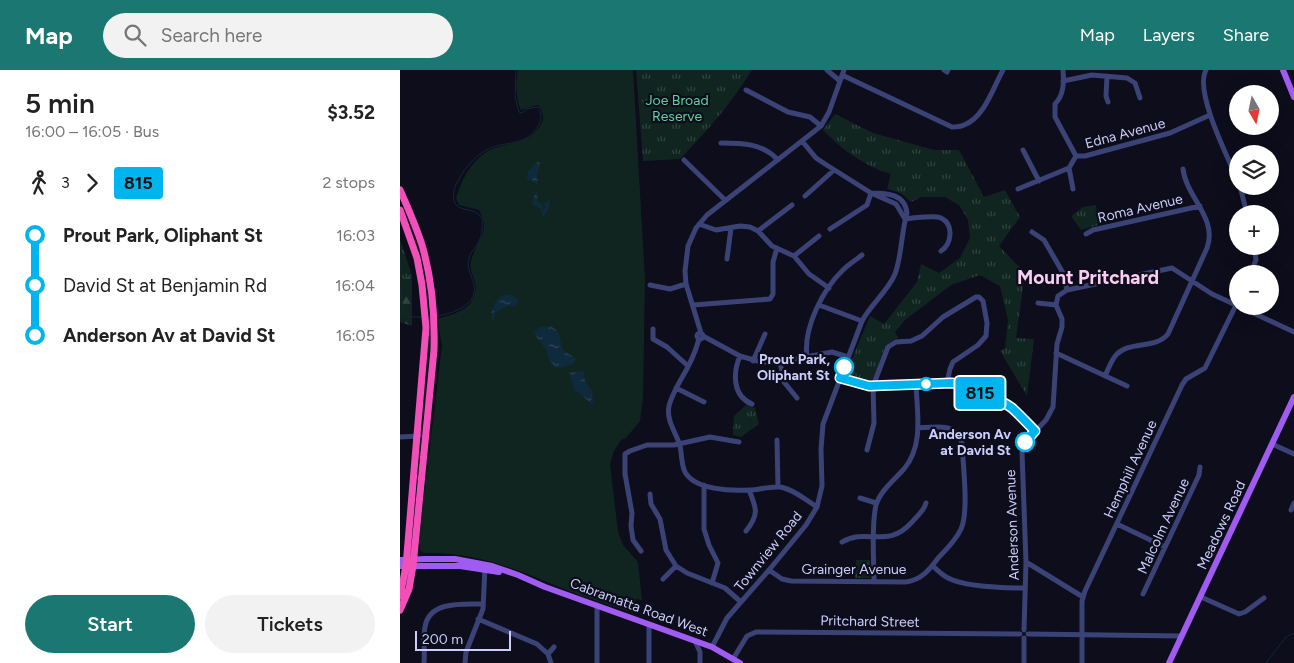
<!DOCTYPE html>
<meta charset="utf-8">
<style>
:root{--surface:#fff;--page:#f2f2f2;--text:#222;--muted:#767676;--accent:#1b7771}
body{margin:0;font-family:Figtree,sans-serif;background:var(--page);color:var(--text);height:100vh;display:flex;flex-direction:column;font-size:19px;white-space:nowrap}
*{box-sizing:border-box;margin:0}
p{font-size:16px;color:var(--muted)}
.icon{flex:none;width:28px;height:28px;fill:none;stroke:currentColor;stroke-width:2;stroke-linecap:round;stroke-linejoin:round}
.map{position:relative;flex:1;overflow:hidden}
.panel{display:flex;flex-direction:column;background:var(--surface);width:400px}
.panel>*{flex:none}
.badge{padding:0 10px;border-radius:4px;font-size:18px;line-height:32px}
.needle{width:32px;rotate:171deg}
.controls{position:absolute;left:829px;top:15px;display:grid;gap:10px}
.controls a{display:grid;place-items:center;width:50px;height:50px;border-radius:50%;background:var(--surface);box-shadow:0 5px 20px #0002;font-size:25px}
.scale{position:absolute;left:15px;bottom:12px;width:96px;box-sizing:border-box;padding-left:5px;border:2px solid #cbcefb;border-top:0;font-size:14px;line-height:18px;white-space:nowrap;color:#cbcefb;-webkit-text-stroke:4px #0d0d1b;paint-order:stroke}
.map>.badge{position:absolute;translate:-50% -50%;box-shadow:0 0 0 2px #fff}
.legs{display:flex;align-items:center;gap:8px;height:55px;padding:0 25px;font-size:16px}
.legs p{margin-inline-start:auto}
.overview{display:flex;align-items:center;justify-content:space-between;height:85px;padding:0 25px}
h1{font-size:28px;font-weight:600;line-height:38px}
.primary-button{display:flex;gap:10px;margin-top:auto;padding:10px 25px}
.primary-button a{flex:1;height:58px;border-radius:30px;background:var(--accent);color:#fff;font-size:20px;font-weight:600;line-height:58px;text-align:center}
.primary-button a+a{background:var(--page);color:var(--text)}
ul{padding:0 25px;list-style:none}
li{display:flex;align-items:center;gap:18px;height:50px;font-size:19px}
li i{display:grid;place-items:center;width:8px;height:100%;margin:0 6px;background:currentColor}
li i::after{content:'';width:12px;height:12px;margin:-6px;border:4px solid;border-radius:50%;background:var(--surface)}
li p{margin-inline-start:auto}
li:first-child i{background:linear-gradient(#0000 50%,currentColor 0)}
li:last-child i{background:linear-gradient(currentColor 50%,#0000 0)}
header{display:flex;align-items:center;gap:30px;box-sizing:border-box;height:70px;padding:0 25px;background:var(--accent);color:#fff}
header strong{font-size:24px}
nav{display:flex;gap:28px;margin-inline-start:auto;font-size:18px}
.search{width:350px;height:45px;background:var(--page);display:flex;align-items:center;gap:12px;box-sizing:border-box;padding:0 18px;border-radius:28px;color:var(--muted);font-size:19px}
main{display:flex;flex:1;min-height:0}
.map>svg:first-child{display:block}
.grass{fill:#102520}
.forest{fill:url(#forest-firs)}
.park{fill:url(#park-tufts)}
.water{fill:url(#water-ripples)}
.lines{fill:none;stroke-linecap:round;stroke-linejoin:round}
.stream{stroke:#0f293d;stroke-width:1}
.minor{stroke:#3b4376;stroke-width:5}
.major{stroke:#a05cf1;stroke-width:6}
.highway{stroke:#f050b8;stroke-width:7}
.line-1-casing{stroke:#fff;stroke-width:11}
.line-1{stroke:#00b5ef;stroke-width:8}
.stop-1-dot{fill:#fff;stroke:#00b5ef;stroke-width:2.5}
.labels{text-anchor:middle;stroke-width:4.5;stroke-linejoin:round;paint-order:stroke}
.park-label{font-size:14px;fill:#5fd3a3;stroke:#0d0d1b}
.street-label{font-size:14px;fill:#cbcefb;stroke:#0d0d1b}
.stop-label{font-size:14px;font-weight:bold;fill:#cbcefb;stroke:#0d0d1b;text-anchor:end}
.district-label{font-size:19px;font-weight:bold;fill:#fbcdf2;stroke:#0d0d1b}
</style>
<header>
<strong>Map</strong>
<div class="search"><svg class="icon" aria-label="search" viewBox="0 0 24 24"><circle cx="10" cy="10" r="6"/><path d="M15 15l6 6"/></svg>Search here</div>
<nav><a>Map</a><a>Layers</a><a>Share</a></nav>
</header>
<main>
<section class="panel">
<div class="overview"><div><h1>5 min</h1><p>16:00 – 16:05 · Bus</p></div><b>$3.52</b></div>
<div class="legs"><svg class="icon" aria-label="walk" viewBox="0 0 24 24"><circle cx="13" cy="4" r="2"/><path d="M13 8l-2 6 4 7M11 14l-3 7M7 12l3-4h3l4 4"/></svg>3<svg class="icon" aria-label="forward" viewBox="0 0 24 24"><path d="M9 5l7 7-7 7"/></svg><b class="badge" style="background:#00b5ef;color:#111">815</b><p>2 stops</p></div>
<ul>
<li><i style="color:#00b5ef"></i><b>Prout Park, Oliphant St</b><p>16:03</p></li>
<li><i style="color:#00b5ef"></i><span>David St at Benjamin Rd</span><p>16:04</p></li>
<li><i style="color:#00b5ef"></i><b>Anderson Av at David St</b><p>16:05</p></li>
</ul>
<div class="primary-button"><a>Start</a><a>Tickets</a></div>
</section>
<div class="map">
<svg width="894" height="593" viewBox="0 0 894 593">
<defs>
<pattern id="forest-firs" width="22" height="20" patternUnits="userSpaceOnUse" patternTransform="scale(1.25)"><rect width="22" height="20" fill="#102520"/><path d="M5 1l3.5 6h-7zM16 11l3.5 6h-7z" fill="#314341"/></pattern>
<pattern id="park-tufts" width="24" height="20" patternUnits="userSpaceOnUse" patternTransform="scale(1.25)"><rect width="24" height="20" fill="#102520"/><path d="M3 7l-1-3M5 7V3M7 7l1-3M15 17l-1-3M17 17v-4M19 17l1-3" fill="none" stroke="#314341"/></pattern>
<pattern id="water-ripples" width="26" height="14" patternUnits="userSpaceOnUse" patternTransform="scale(1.25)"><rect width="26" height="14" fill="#0f293d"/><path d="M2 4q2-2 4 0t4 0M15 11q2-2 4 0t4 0" fill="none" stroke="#31475a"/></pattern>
</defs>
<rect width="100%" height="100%" fill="#0d0d1b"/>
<path class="grass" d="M118 0H233L245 209 243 328 240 351 226 368 221 370 214 381 210 394 218 462 223 475 238 492 242 530 236 529 233 543C216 537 199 532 182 526 127 505 86 482 24 483L20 480V462L42 275 37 249C47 246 65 242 71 232 83 213 68 207 71 191 76 171 92 162 79 140L59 135 56 128C62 110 69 94 85 83 103 71 127 77 140 56 145 48 144 43 138 35L121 40C115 27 116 14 118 0Z"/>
<path class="forest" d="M0 170 12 206V256L0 252Z"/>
<path class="park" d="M236 0H352C330 35 308 60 280 89L243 91Z
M435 44 473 63 534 80H559L584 127 605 120 620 147 599 176 625 203 616 268 634 269 627 326 600 281 605 278 608 250 600 216 580 205 551 215 505 250 495 262 498 268C476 277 483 298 470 312L445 305 470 246 484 254 517 212 521 194 539 203 560 188 570 168 568 150 559 135 545 127H521L511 132 501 123 487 119 491 104C466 97 441 79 423 60Z
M696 135 698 155 681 160 671 146 683 137Z
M0 170 12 206 0 210Z
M347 334 355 338 359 354 341 367 333 365 334 346Z
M456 490H470V508H455Z"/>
<path class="water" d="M137 92 140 93 137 106 138 112 137 114 127 109 128 102Z
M136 121 138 123 137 131 142 134 143 139 146 137 143 134 149 130 150 131 148 140 143 147 141 139 135 136 132 133Z
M104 225H112L119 230 115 236H107L95 243 94 250H92C90 241 95 228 104 225Z
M149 256C162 260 159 271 163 280L176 289 174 294 158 298 153 297V294C146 288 149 286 146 280 142 274 137 269 134 262L141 257Z
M179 301 184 302 185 311 192 321 193 332 192 334 174 319 169 303Z"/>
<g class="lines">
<path class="stream" d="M0 187V207
M0 219 4 243 10 247H23
M37 246C52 244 78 235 74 215 72 206 66 197 69 188 70 183 74 179 77 175 82 167 83 158 82 148 76 137 58 143 54 131 52 124 55 115 59 109 65 98 74 87 85 81 98 73 109 75 122 70 134 66 147 49 138 37L127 39 122 43 119 42 115 27 116 0
M866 593 886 567 894 563"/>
<path class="minor" d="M427 0 440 11
M544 0 547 2 548 0
M663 0C664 12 664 25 655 34V47L676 86
M806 0C794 21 828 88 838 111
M442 5 552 57C555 57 560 57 564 55 584 48 593 18 603 0
M707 6 706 26 708 32
M663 11 692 5 727 8 735 13 740 28
M346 20 388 42 410 47 421 56
M402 71 416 88 425 94 471 123 496 134 505 149
M321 73C342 73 362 73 378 90
M623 80 639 111
M676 86H685L770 63 810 45
M284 90 325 130
M669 98 673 119
M840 116 847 144
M618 119 669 98 676 86
M405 126 434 100
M505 149C513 148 534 145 541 148 554 154 552 174 541 181
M299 154 316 160 340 156 350 157 358 161 372 176 394 186 409 204 429 218
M430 159 467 135 471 123
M358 161 392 135
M632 162 644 170 663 203 667 220
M686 164 693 160 800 136
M394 186 419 166
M327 189 331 158
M850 204 856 190 854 176
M250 215 270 219 286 214
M638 233 656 235
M293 235 370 229 373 224V192L377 178
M419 235 462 251
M838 236 894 262
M253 259V269L267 277 288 296
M297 266a3 3 0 1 1 6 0a3 3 0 1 1-6 0Z
M301 263 286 214 285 201 288 176 296 158 307 145 421 56 429 42 444 0
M303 266 340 286 361 292H380L432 282 448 287
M299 269C295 284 288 298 280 311 276 319 271 327 269 336 266 351 276 362 280 376 282 384 281 394 285 402 295 420 331 421 349 420 359 420 369 416 380 417 393 419 406 430 417 437
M656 283 727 316
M340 286C333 302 332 326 352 334
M407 287C403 258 423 219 443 200 449 194 456 190 462 185
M353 291 365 264
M380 292 384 312 397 328
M705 306C709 298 711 290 717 284 730 271 756 279 768 264L807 178C818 148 786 127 783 99
M440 308 469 316 558 314 608 336 635 361
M276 318 304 332
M0 367 19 366
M377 370 378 417
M872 374 894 384
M467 380 474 353 473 316 488 277 496 272 511 271 522 266 543 247 576 227H579L583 231 587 253 586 266 578 275 553 292 550 299 547 313
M304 415V459L309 475 318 493 312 513
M250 424 251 434 260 449 266 480 276 496 287 503 325 518 341 532
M460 428 476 433
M891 440 894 433
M717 454 765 477
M346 461C359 445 357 439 349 420
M442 472C467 457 487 480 512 452 517 446 524 441 526 433
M241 481 233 470 231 456 232 443 225 404V384L230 381 247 375H274L310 367 339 372
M626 492 683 527
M533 496C537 500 542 505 548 508 566 517 605 518 625 518
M369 500 382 509 391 511 506 512C522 510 530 499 539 487 547 479 556 470 561 459 569 442 563 395 562 374 558 352 534 357 518 358
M263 509 276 496
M474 512C474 489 471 456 476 435 480 421 495 409 504 399 524 375 517 343 516 314
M743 524 799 405 800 397
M801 527 839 544 845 542 864 528
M197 535V593
M78 549 137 574 148 584
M624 560 626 492 622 382 625 372 646 350 653 337 657 274 662 257V249L656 235 658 226 667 220 772 198 812 224 838 236
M628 564 782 566
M295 571 300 582V593
M312 577 327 548 369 500 406 455 417 437 422 416 421 379 423 354 462 251C471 234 488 221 495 204 502 185 501 163 507 143 505 124 487 123 471 123
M333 589 347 566 356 562 620 564
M24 593C25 581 23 568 25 557 29 531 62 534 82 534
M65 593 66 582 83 539 85 497
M151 593 148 584 154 577
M249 593V554
M624 593V568
M682 593V531L685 521 782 315 786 309 805 298 838 231"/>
<path class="major" d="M883 0 894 27
M0 490 25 489H55L92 496 118 505 145 517 312 577 340 593
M0 496H60L99 502
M769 593 894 327"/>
<path class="highway" d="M0 120C8 138 16 156 22 175 32 209 35 245 34 280L13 496 9 519 0 540
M0 140 17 188 22 215 26 258 6 496 0 526"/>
</g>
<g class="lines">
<g class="line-1-casing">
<path id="line-1" d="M444 297 440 308 469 316 552 313C567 315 600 329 612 338 620 345 627 353 635 361L625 372"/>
</g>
<use href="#line-1" class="line-1"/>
</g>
<g class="stop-1-dot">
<circle cx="444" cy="297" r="9"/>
<circle cx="526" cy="314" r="6"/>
<circle cx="625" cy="372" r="9"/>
</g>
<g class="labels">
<g class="park-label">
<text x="277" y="35">Joe Broad<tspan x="277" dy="16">Reserve</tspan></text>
</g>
<g class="street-label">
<text transform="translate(725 63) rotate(-15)" y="5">Edna Avenue</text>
<text transform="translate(740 138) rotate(-13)" y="5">Roma Avenue</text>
<text transform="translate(730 399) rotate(-65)" y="5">Hemphill Avenue</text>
<text transform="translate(612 455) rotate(-92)" y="5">Anderson Avenue</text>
<text transform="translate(821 455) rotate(-65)" y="5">Meadows Road</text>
<text transform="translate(763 456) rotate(-65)" y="5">Malcolm Avenue</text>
<text transform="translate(368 481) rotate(-51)" y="5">Townview Road</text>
<text x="454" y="504">Grainger Avenue</text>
<text transform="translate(239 537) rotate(20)" y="5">Cabramatta Road West</text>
<text transform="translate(470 551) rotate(1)" y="5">Pritchard Street</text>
</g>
<g class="stop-label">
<text x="430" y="294">Prout Park,<tspan x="430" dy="16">Oliphant St</tspan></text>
<text x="611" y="369">Anderson Av<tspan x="611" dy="16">at David St</tspan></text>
</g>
<g class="district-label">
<text x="688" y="214">Mount Pritchard</text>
</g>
</g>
</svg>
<div class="controls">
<a><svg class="needle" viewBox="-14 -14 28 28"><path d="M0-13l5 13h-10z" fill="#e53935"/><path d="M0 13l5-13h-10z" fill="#767676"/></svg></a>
<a><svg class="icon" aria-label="layers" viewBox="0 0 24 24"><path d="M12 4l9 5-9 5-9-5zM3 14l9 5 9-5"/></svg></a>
<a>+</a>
<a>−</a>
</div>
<div class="scale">200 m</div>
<b class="badge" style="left:580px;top:323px;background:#00b5ef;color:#111">815</b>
</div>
</main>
